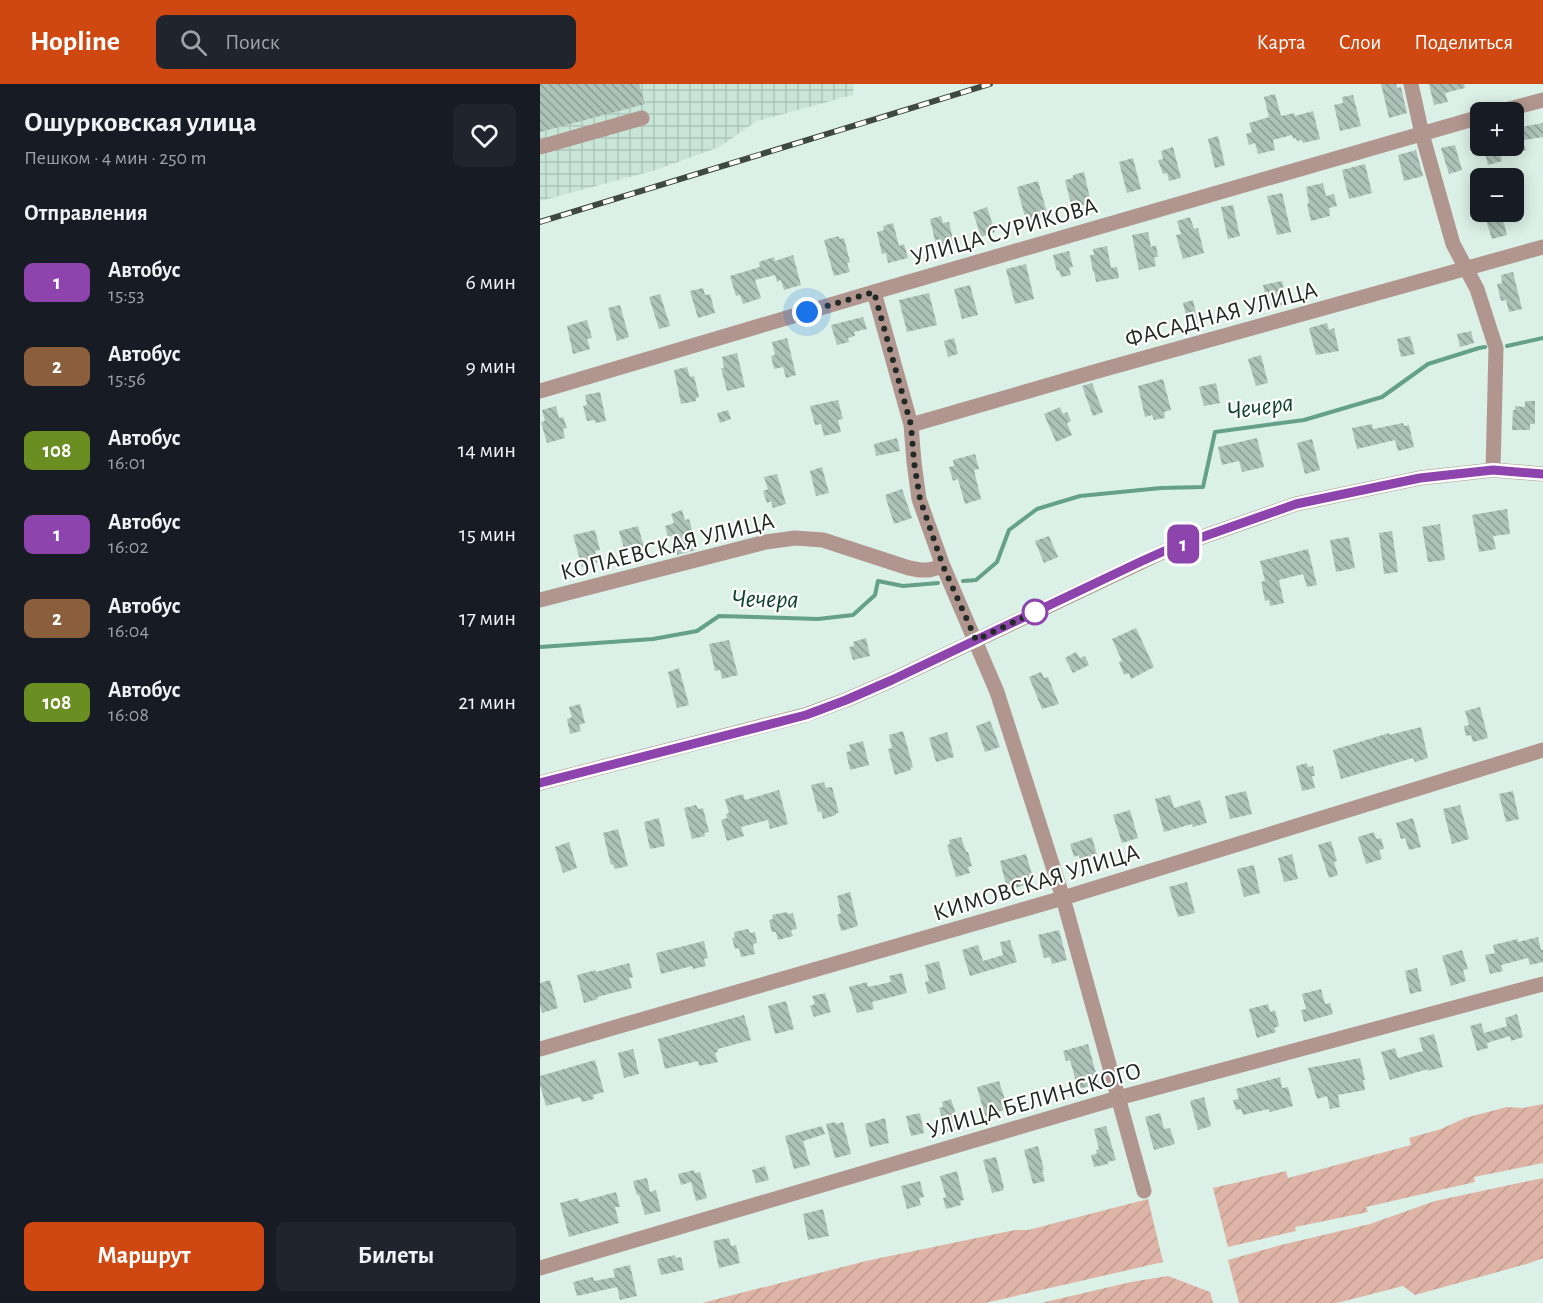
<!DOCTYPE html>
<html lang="ru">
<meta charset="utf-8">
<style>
:root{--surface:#171b24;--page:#20242c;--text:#f1f3f6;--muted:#9ea1a6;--accent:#cf4812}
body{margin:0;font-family:"Alegreya Sans",sans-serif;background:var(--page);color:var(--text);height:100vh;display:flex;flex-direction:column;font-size:22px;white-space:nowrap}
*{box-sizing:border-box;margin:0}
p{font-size:20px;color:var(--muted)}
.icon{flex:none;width:33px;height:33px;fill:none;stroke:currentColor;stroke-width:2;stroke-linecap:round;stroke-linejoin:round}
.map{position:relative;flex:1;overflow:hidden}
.sheet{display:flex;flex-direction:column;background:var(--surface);width:540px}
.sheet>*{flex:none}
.badge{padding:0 12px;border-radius:9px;font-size:21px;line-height:39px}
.controls{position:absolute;left:930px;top:18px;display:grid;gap:12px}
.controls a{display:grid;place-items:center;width:54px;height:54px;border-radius:9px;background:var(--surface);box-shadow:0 3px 15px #0003;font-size:30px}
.you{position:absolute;width:30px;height:30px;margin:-15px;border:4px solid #fff;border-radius:50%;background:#1a73e8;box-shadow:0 0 0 9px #1a73e833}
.map>.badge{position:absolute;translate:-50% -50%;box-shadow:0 0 0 3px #fff}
h2{padding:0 24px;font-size:22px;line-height:54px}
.round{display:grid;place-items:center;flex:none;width:63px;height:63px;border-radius:9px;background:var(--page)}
.overview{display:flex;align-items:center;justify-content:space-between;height:102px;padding:0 24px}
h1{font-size:28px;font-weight:600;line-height:45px}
.button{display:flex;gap:12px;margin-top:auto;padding:12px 24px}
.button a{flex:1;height:69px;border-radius:9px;background:var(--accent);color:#fff;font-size:24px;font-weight:600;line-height:69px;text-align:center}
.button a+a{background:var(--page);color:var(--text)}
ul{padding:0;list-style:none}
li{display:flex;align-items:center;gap:18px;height:84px;padding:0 24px}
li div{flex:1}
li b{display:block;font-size:22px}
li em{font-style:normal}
li .badge{min-width:66px;font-weight:700;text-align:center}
header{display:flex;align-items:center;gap:36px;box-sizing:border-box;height:84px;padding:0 30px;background:var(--accent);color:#fff}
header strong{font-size:28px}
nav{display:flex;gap:33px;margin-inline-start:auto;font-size:21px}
.search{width:420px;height:54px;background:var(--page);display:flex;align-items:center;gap:15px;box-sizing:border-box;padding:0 21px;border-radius:9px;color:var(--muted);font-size:22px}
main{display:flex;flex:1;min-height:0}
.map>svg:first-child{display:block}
.industrial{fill:url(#industrial-grid)}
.garden{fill:url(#garden-furrows)}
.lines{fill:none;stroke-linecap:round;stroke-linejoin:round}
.stream{stroke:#64a188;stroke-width:4}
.building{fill:url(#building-back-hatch)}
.minor{stroke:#b0968e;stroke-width:15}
.rail-casing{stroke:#3f4944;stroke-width:6}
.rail{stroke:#fff;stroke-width:4;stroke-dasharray:11;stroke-linecap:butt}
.line-casing{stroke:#fff;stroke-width:14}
.line{stroke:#8e44ad;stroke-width:9}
.walk{stroke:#222a26;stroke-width:6;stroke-dasharray:0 10.8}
.stop-dot{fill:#fff;stroke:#8e44ad;stroke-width:3}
.labels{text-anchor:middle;stroke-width:4.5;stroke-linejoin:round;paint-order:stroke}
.street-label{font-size:24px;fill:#222a26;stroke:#fff}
.water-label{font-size:26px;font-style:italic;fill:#104432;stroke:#fff}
</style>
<header>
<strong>Hopline</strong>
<div class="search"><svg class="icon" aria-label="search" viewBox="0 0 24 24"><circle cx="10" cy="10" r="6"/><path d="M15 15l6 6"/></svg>Поиск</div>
<nav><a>Карта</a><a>Слои</a><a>Поделиться</a></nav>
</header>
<main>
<section class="sheet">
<div class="overview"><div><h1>Ошурковская улица</h1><p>Пешком · 4 мин · 250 m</p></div><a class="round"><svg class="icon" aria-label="heart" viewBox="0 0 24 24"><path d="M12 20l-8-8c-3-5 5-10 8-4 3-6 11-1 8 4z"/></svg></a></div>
<h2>Отправления</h2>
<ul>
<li><span class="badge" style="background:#8e44ad;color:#fff">1</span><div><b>Автобус</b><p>15:53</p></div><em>6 мин</em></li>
<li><span class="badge" style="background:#8b5e3c;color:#fff">2</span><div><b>Автобус</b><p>15:56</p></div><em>9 мин</em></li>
<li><span class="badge" style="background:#6b8e23;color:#fff">108</span><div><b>Автобус</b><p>16:01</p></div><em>14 мин</em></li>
<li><span class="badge" style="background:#8e44ad;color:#fff">1</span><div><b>Автобус</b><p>16:02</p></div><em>15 мин</em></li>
<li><span class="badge" style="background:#8b5e3c;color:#fff">2</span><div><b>Автобус</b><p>16:04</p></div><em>17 мин</em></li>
<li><span class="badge" style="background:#6b8e23;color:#fff">108</span><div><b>Автобус</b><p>16:08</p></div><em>21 мин</em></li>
</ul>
<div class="button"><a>Маршрут</a><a>Билеты</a></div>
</section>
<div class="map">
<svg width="1003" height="1219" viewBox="0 0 1003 1219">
<defs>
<pattern id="industrial-grid" width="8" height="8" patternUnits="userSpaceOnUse" patternTransform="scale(1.5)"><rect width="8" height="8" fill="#c8e5d8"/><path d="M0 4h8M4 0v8" fill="none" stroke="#acc5b9"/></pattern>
<pattern id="garden-furrows" width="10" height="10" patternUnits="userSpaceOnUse" patternTransform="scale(1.5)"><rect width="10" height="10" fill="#ddb4a6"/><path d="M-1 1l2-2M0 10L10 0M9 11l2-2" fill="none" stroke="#bd9b8f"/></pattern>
<pattern id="building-back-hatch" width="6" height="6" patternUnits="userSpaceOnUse" patternTransform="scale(1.5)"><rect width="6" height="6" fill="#adc2b9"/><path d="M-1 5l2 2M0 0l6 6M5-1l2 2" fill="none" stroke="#8c9e96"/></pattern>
</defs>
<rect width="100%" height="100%" fill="#dbf0e6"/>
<path class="industrial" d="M0 0H314L313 11 217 37 179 63 116 86 0 117Z"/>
<path class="garden" d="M1003 1020V1079L934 1093 935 1098 826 1123 828 1128 755 1143 756 1147 688 1163 673 1104 746 1087 748 1094 871 1061 869 1054 901 1045 925 1034 967 1023 983 1024Z
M1003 1094V1174L990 1179 875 1211 863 1202 797 1219H699L688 1176 741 1161 830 1140 895 1117Z
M608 1115 623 1178 445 1219H162L326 1177 475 1146H488Z
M628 1192 670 1208 673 1219H501L591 1198Z"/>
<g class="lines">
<path class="stream" d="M967 262 1003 254
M423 497 436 496 457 478 469 446 497 425 540 412 621 404 663 403 675 348 764 336 842 313 888 280 939 264 945 263
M0 563 113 555 157 547 179 532 278 535 313 531 335 511 338 497 363 502 398 499"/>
</g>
<path class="building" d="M0 0H99L105 20 0 48Z
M841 0H856L857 4 861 3 867 29 849 34Z
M889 0H924L925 4 905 9 908 18 894 21Z
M735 10 741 32 754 29 755 32 773 27 780 55 763 59 762 56 757 57 756 54 753 55 752 51 733 56 735 66 718 70 715 59 709 61 706 50 712 48 709 39 729 33 724 13Z
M813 11 821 42 800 47 794 21 803 19 802 13Z
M1003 39V53L978 57 976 44Z
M678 52 685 81 675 84 668 55Z
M915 61 922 86 909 90 901 64Z
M953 62H985L986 66 961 72 962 77 948 81 944 64Z
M633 63 641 94 629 97 627 89 623 90 618 76 623 75 621 67Z
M876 66 883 92 864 97 858 71Z
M593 74 601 105 587 109 579 78Z
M825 80 832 109 809 115 802 86Z
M544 88 551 119 532 124 525 96 533 94V91Z
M498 97 508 132 486 137 477 103Z
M783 99 786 112 794 110 797 122 789 124 790 132 771 137 767 120 769 119 766 103Z
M742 109 751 148 737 151 727 112Z
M693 121 700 152 688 155 681 123Z
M447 123 455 148 441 153 433 128Z
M961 128 967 151 952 155 945 133Z
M401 132 403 139 409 138 414 160 397 165 390 135Z
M650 133 654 145 658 144 664 169 643 175 636 151 641 150 637 137Z
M353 139 359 162 364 160 368 174 348 179 346 169 342 170 337 148 344 146 343 142Z
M608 148 611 163 616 161 618 173H614L616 182 599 186 592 151Z
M299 152V155L304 154 310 178 307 179 310 188 294 192 284 156Z
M567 162 571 184 577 183 579 194 556 198 554 187 553 188 550 171H554L553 165Z
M529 167 533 183 529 184 531 191 521 193 519 186 517 187 513 171Z
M253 171 261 201 244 206 241 196 237 198 235 191 215 196 221 214 203 220 200 211 196 212 190 192 220 183 219 178 234 173 235 177Z
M486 180 494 215 475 220 466 185Z
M973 188 982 225 969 228 966 216 961 217 957 200 962 199 961 191Z
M742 197 747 220 728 224 723 201Z
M430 201 438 231 422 235 414 205Z
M163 204 165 211 170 210 175 229 158 234 150 207Z
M389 209 397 241 367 248 359 216Z
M120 210 130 242 119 245 109 213Z
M653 216 659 243 649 245 643 219Z
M80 221 89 253 77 257 68 224Z
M323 233 327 245 314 248 315 252 308 254 309 258 297 261 291 241Z
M47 236 52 254 47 255 50 265 33 270 27 242Z
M787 239 789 246 794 244 799 267 776 271 769 244Z
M931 247 934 259 920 263 917 250Z
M870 252 875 270 861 273 857 255Z
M247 254 256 291 246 294 243 283 234 285 231 272 235 271 232 258Z
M414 254 418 270 408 273 404 257Z
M197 269 205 303 187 307 181 284H184L182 273Z
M721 271 728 299 716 302 708 275Z
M147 283 150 293 154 292 159 313 156 314V317L141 320 134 286Z
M623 295 631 326 624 328 625 334 614 336 612 331 605 333 598 302Z
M552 299 563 328 553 332 542 302Z
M676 299 680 319 664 322 659 303Z
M60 308 66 337 55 339V336L47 337 43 322 47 321 45 311Z
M298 316 303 335 298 336 301 348 284 352 281 340 275 341 270 322Z
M985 317H995V340H990V346H972L973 326H975V322L985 323Z
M16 322 19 334 23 333 27 344 23 345 25 354 7 359 1 338 5 337 2 326Z
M520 323 523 330 527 328 531 337 527 339 532 351 516 358 504 330Z
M188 326 191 335 180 339 177 329Z
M863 339 864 342 869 341 874 363 858 367 855 356 817 365 812 344 832 340 833 345Z
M357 354 360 367 336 372 334 360Z
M717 354 724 383 702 388 699 377 682 381 678 363Z
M772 355 780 386 765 390 757 359Z
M435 370 439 385 434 386 441 415 425 420 418 395 413 397 409 383 414 382 413 376Z
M282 383 289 409 276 412 270 387Z
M237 390 246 420 233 424 231 417 227 419 223 407 228 405 224 393Z
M362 405 372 434 354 440 345 411Z
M967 425 970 450 953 452 956 465 939 468 932 431Z
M142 426 145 436 149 435 152 446 150 447 156 466 137 471 132 452 128 453 125 442 134 439 131 430Z
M900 440 905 476 888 478 882 443Z
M98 442 104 463 85 468 79 447Z
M55 446 60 466 55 467 58 478 42 483 33 451Z
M852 447 858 488 844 490 839 449Z
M509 452 518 473 504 479 495 457Z
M809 453 815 484 796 488 790 456Z
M768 465 777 501 767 503 763 490 739 496 744 519 730 522 729 516 725 517 721 498 725 497 720 477Z
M596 544 614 583 591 595 589 589 584 591 579 578 582 577 572 555Z
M326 554 330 572 313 576 309 563 314 562 313 558Z
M189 556 198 591 182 595 180 586 175 587 169 560Z
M536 568 540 574 545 572 549 581 533 589 525 574Z
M139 584 149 621 137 624 128 588Z
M501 588 504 594 508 593 519 620 502 625 489 593Z
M40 620 45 639 39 641 41 647 30 650 27 635 32 633 29 623Z
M940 623 948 654 933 658 931 651 926 652 924 642 929 641 925 627Z
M450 637 460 663 445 668 436 642Z
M881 643 888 674 875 678 873 674 801 695 793 666 849 649V651Z
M363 647 373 683 370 684 371 686 355 691 348 665 352 664 349 651Z
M407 648 414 673 396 678 389 654Z
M323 657 329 681 310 686 306 668 311 667 309 661Z
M767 679 768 683 773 682 775 692H772L775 704 762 707 756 682Z
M284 698 286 704 292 703 299 729H296V731L283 735 281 727 278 728 271 701Z
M239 706 248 740 230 745 228 736 224 737 201 743 204 752 187 757 181 736 187 734 186 730 189 729 185 715 203 710 205 716Z
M706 707 712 730 690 735 685 712Z
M973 707 979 735 966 738 959 710Z
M630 711 634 724 660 716 667 739 653 743 652 740 624 748 615 715Z
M156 721 158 725 163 724 169 748 164 749 165 752 152 755 144 724Z
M920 721 929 755 912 760 903 725Z
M590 726 598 754 582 759 573 731Z
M119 734 125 762 110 765 104 738Z
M873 734 881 763 869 766 865 754 861 755 856 739Z
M78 745 88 782 75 785 73 780 71 781 63 749Z
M834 748 836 755 841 754 844 765 839 766 842 775 826 780 818 753Z
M421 753 426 768H428L432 782 428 783 430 789 416 793 407 761 410 760 409 756Z
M552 753 557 771 540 776 539 771 534 773 530 760Z
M791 757 797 777 794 778 798 791 789 794 778 761Z
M29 758 37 784 23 789 15 763Z
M486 770 493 794 489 795 490 800 475 804 473 800 466 801 460 777Z
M752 770 758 795 744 798 738 774Z
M714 781 720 809 704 813 697 785Z
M647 798 655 829 638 833 629 803Z
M310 808 318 842 301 847 297 831 301 829 297 812Z
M247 828 248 830 253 829 257 845 251 846 253 852 238 856 236 848H232L229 836 233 835 232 831Z
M208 845 210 849 215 848 217 859 213 860 215 870 201 873 199 864 195 865 192 854 195 853 194 848Z
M519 846 527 876 512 880 510 873 504 874 498 851Z
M998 853 1001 866H1003V878L990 881 988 874 961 881 963 887 950 890 945 871 955 869 953 861 978 855V858Z
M470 856 477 878 430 892 422 866 438 861 443 877 463 871 460 858Z
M164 857 168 874 164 875 166 882 153 885 152 882 121 890 116 869Z
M922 866 928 885 923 886 926 897 911 902 902 872Z
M399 877 406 905 388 910 385 898 389 897 385 881Z
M89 879 93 893 89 894 92 904 57 913 58 915 44 919 37 891 56 886V888Z
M877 884 882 907 870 910 865 887Z
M362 889 367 909 332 918 334 925 317 929 309 903 327 898 328 903 351 898 349 892Z
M10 896 18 924 2 929 0 921V899Z
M781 905 785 920 790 919 793 930 764 938 761 926 766 925 762 910Z
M285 909 291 928 274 933 270 922 275 920 272 912Z
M246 917 254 945 235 950 228 922Z
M728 920 730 928 735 926 739 942 734 944 736 948 717 954 709 925Z
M977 930 983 953 971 957 970 952 947 959 948 964 937 967 930 942 941 939 944 949 967 942 965 934Z
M204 931 211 956 178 965V968L175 969 178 978 159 982 158 977 125 985 118 955Z
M894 950 903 983 888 987V985L850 996 841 968 855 964 858 974 883 967 879 954Z
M548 960 559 1000 538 1005 530 976 526 977 523 967Z
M93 965 99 990 84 994 78 969Z
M820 974 825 996H823L825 1006 798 1011 800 1023 790 1025 787 1012 777 1015 768 984Z
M55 976 64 1008 53 1011 54 1015 42 1018 40 1013 6 1022 0 1001V992Z
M740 993 742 1004 748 1003 753 1022 730 1028 729 1025 703 1031 701 1025 696 1026 693 1016 699 1015 696 1005Z
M459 997 465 1016 461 1018 464 1026 445 1032 437 1003Z
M664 1013 671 1042 658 1046 650 1017Z
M411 1015 420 1043 406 1048 399 1024 403 1023 402 1018Z
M380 1029 384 1049 371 1052 366 1032Z
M620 1029 624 1045 630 1044 635 1060 614 1066 605 1033Z
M345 1034 349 1059 330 1063 325 1040Z
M295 1038 296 1040 303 1038 311 1070 295 1074 286 1040Z
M282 1042 285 1050 263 1057 270 1081 254 1085 245 1052Z
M566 1042 576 1076 568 1078V1080L554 1083 551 1071 557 1070 556 1066 559 1065 554 1045Z
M498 1062 504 1086H502L505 1097 493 1100 484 1066Z
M456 1073 464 1104H463L464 1106 452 1109 443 1076Z
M225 1082 229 1096 216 1099 212 1086Z
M154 1086 155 1089 160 1088 167 1114 156 1117 151 1098 141 1101 138 1090Z
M417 1087 424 1116 420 1117 421 1121 406 1125 403 1114 406 1113 400 1092Z
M107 1094 110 1108 116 1106 121 1127 105 1131 99 1111H97L93 1097Z
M380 1097 384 1113 379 1114 381 1121 367 1125 361 1102Z
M76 1108 80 1123H75L79 1139 29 1153 20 1119 38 1114 39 1118Z
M283 1125 289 1152 268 1156 263 1130Z
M189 1154 191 1162 196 1161 200 1179 179 1184 173 1157Z
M135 1171 136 1174 141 1173 144 1186 121 1191 117 1175Z
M90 1181 97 1212 80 1216 77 1203 37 1212 33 1198 53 1193 54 1197 75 1193 73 1185Z"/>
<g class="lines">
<path class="minor" d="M871 0 882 50 913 160 937 205 956 264 953 386
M958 28 1003 16
M0 63 102 34
M334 208 371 341 374 378 379 415 403 482 457 608 523 814 604 1107
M0 307 334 208 940 33
M371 341 554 288 1003 163
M0 516 226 458 255 454 283 456 369 484 380 486H389L403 482
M0 699 265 631 306 616 352 596 631 464 756 420 880 394 953 386 1003 390
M0 965 523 814 1003 666
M0 1184 578 1014 1003 900"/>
<g class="rail-casing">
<path id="rail" d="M0 138 450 0"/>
</g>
<use href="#rail" class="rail"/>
</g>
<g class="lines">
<g class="line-casing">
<path id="line" d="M0 699 266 631 306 616 352 596 602 477 631 464 756 420 880 394 953 386 1003 390"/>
</g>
<use href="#line" class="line"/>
<path class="walk" d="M267 228 334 208 371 341 374 378 380 415 403 482 436 556 495 528"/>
</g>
<circle class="stop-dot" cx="495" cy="528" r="12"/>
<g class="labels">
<g class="street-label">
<text transform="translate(464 147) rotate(-16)" y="8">УЛИЦА СУРИКОВА</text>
<text transform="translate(681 230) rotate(-15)" y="8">ФАСАДНАЯ УЛИЦА</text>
<text transform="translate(127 462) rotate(-14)" y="8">КОПАЕВСКАЯ УЛИЦА</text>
<text transform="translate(496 798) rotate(-17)" y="8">КИМОВСКАЯ УЛИЦА</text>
<text transform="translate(494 1016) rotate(-16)" y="8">УЛИЦА БЕЛИНСКОГО</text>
</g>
<g class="water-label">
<text transform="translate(720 322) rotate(-8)" y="9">Чечера</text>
<text transform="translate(225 514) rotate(1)" y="9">Чечера</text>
</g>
</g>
</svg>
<div class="controls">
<a>+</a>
<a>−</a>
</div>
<div class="you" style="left:267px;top:228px"></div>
<b class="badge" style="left:643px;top:460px;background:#8e44ad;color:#fff">1</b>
</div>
</main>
